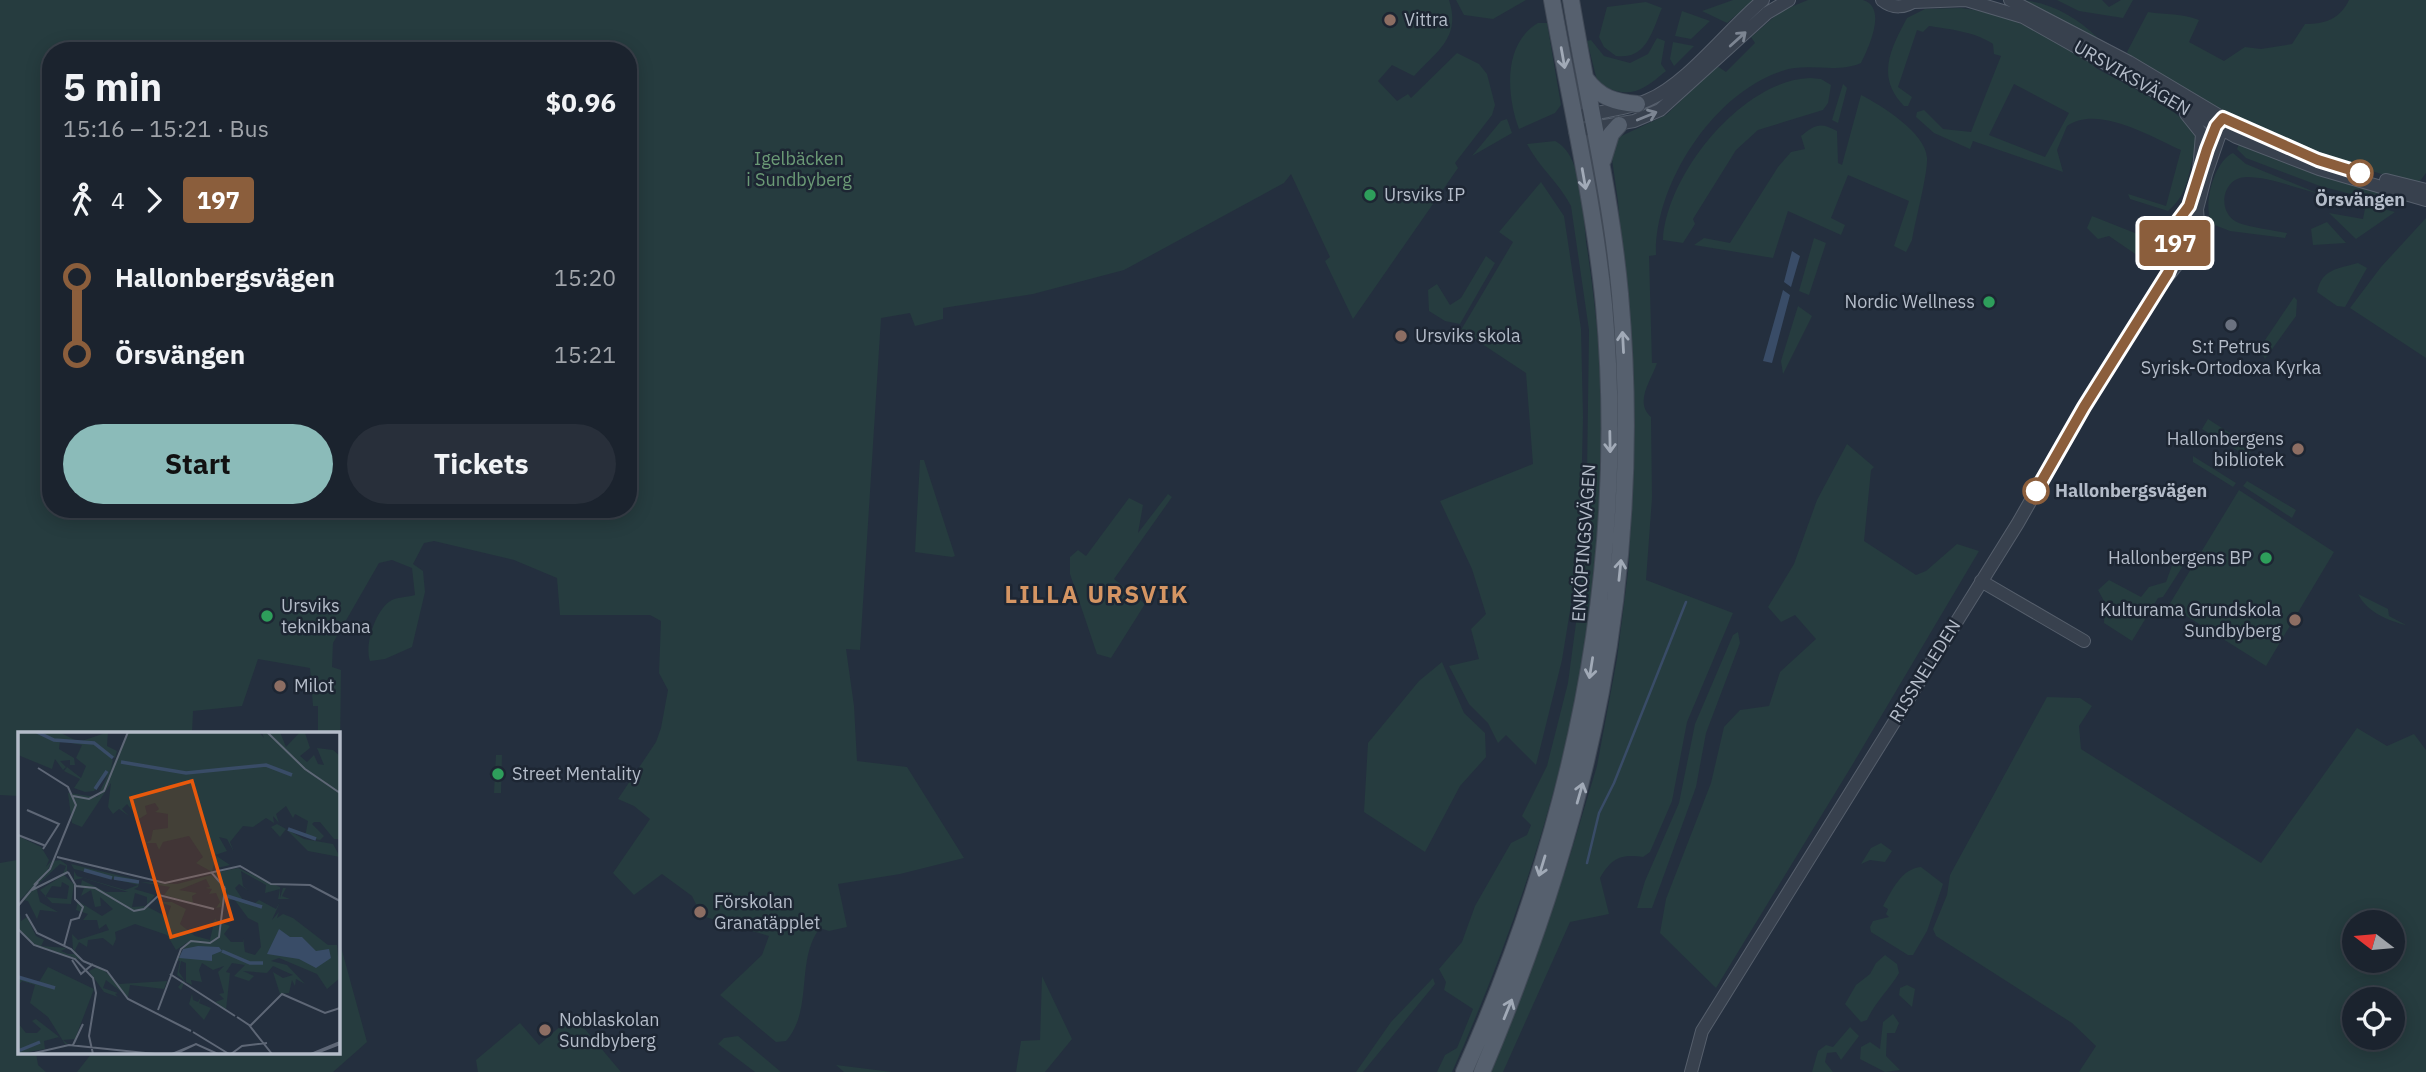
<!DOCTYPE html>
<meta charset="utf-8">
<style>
:root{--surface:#1b232e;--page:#282f3a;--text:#f1f3f6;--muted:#a0a4aa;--line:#39404a;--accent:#8bbbb9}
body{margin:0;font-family:"IBM Plex Sans",sans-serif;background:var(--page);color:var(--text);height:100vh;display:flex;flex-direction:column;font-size:26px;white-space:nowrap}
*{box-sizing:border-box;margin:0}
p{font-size:23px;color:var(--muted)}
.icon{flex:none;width:38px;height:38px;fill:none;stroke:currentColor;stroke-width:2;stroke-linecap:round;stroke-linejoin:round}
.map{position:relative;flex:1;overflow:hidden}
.panel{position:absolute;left:42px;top:42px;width:595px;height:476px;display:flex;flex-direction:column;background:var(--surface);border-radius:28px;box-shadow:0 4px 18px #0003,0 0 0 2px var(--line)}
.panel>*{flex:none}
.badge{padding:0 14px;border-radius:5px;font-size:24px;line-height:46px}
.needle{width:46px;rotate:286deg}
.controls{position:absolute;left:2342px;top:910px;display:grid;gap:14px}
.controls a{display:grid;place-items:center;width:63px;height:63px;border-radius:50%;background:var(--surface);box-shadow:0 4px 18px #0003,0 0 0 2px var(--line);font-size:35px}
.map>.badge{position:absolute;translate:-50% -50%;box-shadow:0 0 0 4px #fff}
.legs{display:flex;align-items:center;gap:10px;height:77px;padding:0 21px;font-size:23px}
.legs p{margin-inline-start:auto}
.overview{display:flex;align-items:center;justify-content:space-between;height:119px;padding:0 21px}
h1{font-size:38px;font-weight:800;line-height:52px}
.action{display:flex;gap:14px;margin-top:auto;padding:14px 21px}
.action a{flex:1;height:80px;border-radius:42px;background:var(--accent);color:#111;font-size:28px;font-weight:800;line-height:80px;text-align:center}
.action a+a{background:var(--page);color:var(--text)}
ul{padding:0 21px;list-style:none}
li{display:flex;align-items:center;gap:24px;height:77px;font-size:26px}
li i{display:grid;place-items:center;width:10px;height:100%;margin:0 9px;background:currentColor}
li i::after{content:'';width:18px;height:18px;margin:-9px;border:5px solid;border-radius:50%;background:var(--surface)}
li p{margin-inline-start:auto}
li:first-child i{background:linear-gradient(#0000 50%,currentColor 0)}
li:last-child i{background:linear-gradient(currentColor 50%,#0000 0)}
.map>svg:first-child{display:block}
.green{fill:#263c3f;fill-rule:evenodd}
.water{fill:#394c67}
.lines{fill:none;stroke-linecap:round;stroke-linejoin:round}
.stream{stroke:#394c67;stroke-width:2.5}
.minor-casing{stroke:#565f6c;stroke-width:14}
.major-casing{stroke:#414a57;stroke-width:18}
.minor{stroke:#38414e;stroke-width:12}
.major{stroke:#56606e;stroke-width:16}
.oneway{stroke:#7c8592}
.oneway2{stroke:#a1aab7}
.line-1-casing{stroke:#fff;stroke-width:16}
.line-1{stroke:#8b5e3c;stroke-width:10}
.education-dot{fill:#8d6e63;stroke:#1d2633;stroke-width:2.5}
.stop-1-dot{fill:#fff;stroke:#8b5e3c;stroke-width:3.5}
.leisure-dot{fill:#2e9e5b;stroke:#1d2633;stroke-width:2.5}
.worship-dot{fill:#6b7280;stroke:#1d2633;stroke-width:2.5}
.labels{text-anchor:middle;stroke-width:5;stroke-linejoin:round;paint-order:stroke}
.poi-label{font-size:18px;fill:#b4bcc9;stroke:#1d2633;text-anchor:start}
.street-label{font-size:18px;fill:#b4bcc9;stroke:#1d2633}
.park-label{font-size:18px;fill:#6b9a76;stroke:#1d2633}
.stop-label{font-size:18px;font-weight:bold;fill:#b4bcc9;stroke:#1d2633}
.district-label{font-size:24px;font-weight:bold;letter-spacing:2px;fill:#d59563;stroke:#1d2633}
.inset-river{fill:none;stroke:#394c67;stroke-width:3.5}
.inset-road{fill:none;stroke:#5e6776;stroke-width:2}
.view{fill:#e8590c;fill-opacity:0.15;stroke:#e8590c;stroke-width:3.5}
.inset-edge{fill:none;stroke:#b4bcc9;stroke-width:3.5}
</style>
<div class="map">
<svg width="2426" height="1072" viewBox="0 0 2426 1072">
<rect width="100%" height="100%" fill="#242f3e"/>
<path class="green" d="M0 0H1449C1461 37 1438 50 1414 76L1392 65 1378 81 1397 101 1408 94 1411 98 1457 53 1479 64 1487 74 1495 105 1492 115 1455 163 1458 168 1353 319 1325 261 1330 257 1291 174 1284 183 1124 270 1033 294 943 308V319L915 326 910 313 881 318 860 650 846 649 854 706 857 761 907 767 964 858 900 874 838 884 847 927 829 931 820 928C795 960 814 1009 786 1041L776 1042 720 995 762 955 769 936 702 916 692 896 662 874 634 895 613 873 650 819 634 806 618 799 656 742 661 728 668 690 659 673 661 621 650 615H560L557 578 514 560 434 541 424 543 413 564 423 571 425 592 412 647 385 659 370 661C364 645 376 608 392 600 398 597 408 597 415 595L412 568 392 560 379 563 333 643 332 667 341 670 340 750 338 734H318V706H313L310 668 258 659 242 706 193 711 192 734H19V796L0 795ZM51 51H628V509H51Z
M1456 0H1526L1493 19 1464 15Z
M1733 0H1754L1727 23 1702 11Z
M1808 0C1824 0 1846 0 1863 0 1888 7 1868 49 1861 63 1836 74 1808 62 1782 71 1713 93 1654 185 1656 255L1649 256 1652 363H1657C1651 381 1634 402 1651 417L1652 498 1646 580 1733 613 1687 722 1672 801 1650 852 1643 857C1620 854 1612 858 1600 878L1609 914 1570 922 1503 1072H1491L1565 872 1597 766 1617 659 1629 564 1634 417 1618 201 1611 152 1617 138 1666 115 1717 66 1726 72 1755 43 1751 37 1781 11Z
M2016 0C2047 0 2075 16 2097 37L2092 38Z
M2057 0H2102L2109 7 2121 0H2133L2123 18 2079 11Z
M2349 0H2426V173L2417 185 2323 156 2238 118 2191 96 2134 62 2127 52 2148 12C2167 15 2181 13 2199 20L2189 42 2224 61 2245 47 2261 49 2292 44 2305 24C2325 24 2340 19 2349 0Z
M1646 2 1662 8C1652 31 1647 60 1616 56L1604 47 1599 37 1607 7Z
M1961 8C2008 14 2060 37 2096 68 2117 80 2186 112 2194 133 2198 144 2192 158 2190 170 2186 188 2182 199 2168 211L2130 199 2128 194 2166 206 2181 150C2152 137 2097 104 2067 126L2057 150 2063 172 1973 141 1970 149 1934 133 1916 117 1917 112 1924 110 1943 129 1971 132 2001 56 1994 54 1993 44C1976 32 1949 29 1929 26L1923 32 1917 30 1898 87 1912 97 1908 106H1904C1876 77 1890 50 1907 18L1925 9ZM2014 84 2069 113 2045 157 1989 135Z
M1682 11 1710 21 1691 39 1675 36Z
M1538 23H1547L1561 105 1555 113 1519 129C1507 97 1502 44 1538 23Z
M1657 38 1665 41 1661 64 1666 71C1640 93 1629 99 1598 84L1587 41 1591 40 1604 56 1630 63 1648 54Z
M1673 42 1694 46 1674 66 1670 59Z
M1810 78 1821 79 1831 85 1828 103 1823 110 1758 130 1736 150 1693 219 1695 224 1683 243 1663 240C1666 175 1742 80 1810 78Z
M1843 84 1847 88 1838 123 1832 120Z
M1861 95C1881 105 1926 133 1927 158 1928 173 1915 222 1912 240L1906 252 1894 246 1909 201 1848 175 1831 218 1845 225 1841 235 1788 211 1773 258 1694 245 1704 238 1730 243 1778 167 1791 152 1805 149 1801 136C1815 124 1821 122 1837 131L1838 163 1842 165Z
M1507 119 1512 133 1472 156 1501 121Z
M1555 141C1584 155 1583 218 1587 248 1596 308 1602 371 1603 432 1605 653 1541 873 1452 1072H1437L1445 1055 1457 1048 1473 1009 1444 990 1446 982 1439 969 1462 942 1475 906 1511 843 1527 835 1531 825 1522 816 1547 766 1568 683 1586 548 1589 330 1571 206C1559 183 1539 167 1527 144Z
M2239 144 2411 198 2401 207 2320 186 2246 158 2237 149Z
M2233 153 2246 164 2317 193C2296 188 2269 177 2247 177 2221 177 2216 214 2239 223 2253 228 2272 230 2287 233L2285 238 2230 231 2212 224C2202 206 2214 161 2233 153Z
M1541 182 1564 216 1581 329 1583 417 1580 549 1562 660 1536 765 1506 735 1498 743 1488 723 1469 704 1449 666 1479 659 1471 629 1486 614 1472 569 1440 501 1533 464 1526 373 1461 330 1513 242 1499 232Z
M2366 204 2395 212 2356 239 2329 213 2363 219Z
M2092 216 2150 239 2155 250 2150 264 2109 236 2098 239 2087 228Z
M2426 218V358L2350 308 2381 267Z
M2327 222 2346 243 2313 245 2311 229Z
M1814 238 1826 243 1809 295 1799 291Z
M1486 256 1495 263 1460 324 1445 321 1429 311 1428 290 1437 284 1450 305 1461 298Z
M2358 263 2367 268 2345 307 2337 306 2317 292C2322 269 2337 269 2358 263Z
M2294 297 2297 300 2296 316 2265 359 2259 349Z
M1798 306 1812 316 1783 374 1781 361Z
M2208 419 2253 448 2248 457 2202 429Z
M1847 444 1874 467 1871 470 1864 541 1916 575 1926 571 1957 544 1979 551 1851 767 1716 988 1660 933 1666 899 1711 783 1724 727 1740 710 1769 706 1780 672 1816 639 1795 615 1781 622 1768 607 1794 564 1817 500Z
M2193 456 2236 483 2233 487 2193 462Z
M920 460H924L955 556 952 557 915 552Z
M2247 481 2296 510 2292 518 2243 486Z
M2239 490 2334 552 2266 666 2169 605Z
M1168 494 1172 497 1114 579 1145 604 1111 658 1097 654 1070 574V557L1078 550 1086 556 1129 498 1143 505 1138 533Z
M2174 560 2183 566 2163 597 2158 598 2132 641 2104 623 2105 603 2098 590 2109 580 2141 597 2149 587 2166 582Z
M2358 594 2388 609 2389 616 2406 625C2388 621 2366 611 2358 594Z
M1738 632 1740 643 1706 733 1696 787 1652 908H1637L1645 881 1679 803 1695 724 1733 635Z
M1442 662 1464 713 1485 733 1486 757 1460 786 1425 852 1364 812 1368 743 1419 681Z
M2047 697 2080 698 2092 706 2079 726 2081 749 2261 863 2357 728 2387 746 2414 734 2426 750V1072H2079L2096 1046 2072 1023 1936 936 1933 929 1947 895 1950 875ZM2354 922H2392V961H2354ZM2354 999H2392V1038H2354Z
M496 755H502L501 793H494Z
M1881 843 1892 851 1885 862 1870 860 1861 864 1871 848Z
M19 856V1053H36L38 1065 46 1072H0V863L17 860Z
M1921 867 1943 884 1927 931 1913 955H1908L1871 932 1870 927 1873 921 1889 917 1886 914 1888 909 1883 906C1893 889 1901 869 1921 867Z
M338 936 367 1042 333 1072H77L92 1053H338Z
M1885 955 1897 964 1899 973C1889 990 1875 1002 1867 1020L1861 1022 1845 1004 1856 985 1870 974 1876 963Z
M1042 976 1072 1039 1045 1072H1016L1021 1041 1040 1040Z
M1433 978 1435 984 1363 1072H1356L1391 1022Z
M1907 985 1915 989 1912 1007 1899 995 1900 988Z
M1893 1014 1899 1023 1895 1033H1887L1886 1056 1900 1070 1885 1072 1860 1059 1861 1047 1870 1042 1880 1049 1883 1022Z
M573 1015 621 1072H478L476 1060 520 1023 539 1045Z
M1850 1027 1859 1036 1841 1060 1836 1052 1827 1053 1825 1062 1833 1072H1812L1818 1051 1826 1045 1833 1047Z
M738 1036 781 1072H755L718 1044 724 1038Z
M836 1065 892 1072H844Z"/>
<path class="water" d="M1792 251 1800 256 1791 287 1784 282Z
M1783 290 1790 295 1772 363 1763 361Z"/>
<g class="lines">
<path class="stream" d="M1587 863 1599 813 1614 783 1686 602"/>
<g class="minor-casing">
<path id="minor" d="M1882 0C1893 9 1905 8 1916 0
M2010 0 2129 62 2223 118 2325 162
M1914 2 1966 0 2023 17 2236 137 2319 169 2426 200
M2186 114 2202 134 2199 171
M1573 117C1597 112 1625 110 1648 100 1687 84 1729 28 1763 0
M1575 131 1634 121 1660 110 1767 13 1789 0
M2386 180 2426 190
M2198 223 2197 209 2206 174 2223 125
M1981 581 2084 641
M1691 1072 1702 1031 2018 523 2084 407 2159 287 2198 239V223C2187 214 2175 218 2173 232L2180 243 2191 245"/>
</g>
<g class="major-casing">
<path id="major" d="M1586 79C1600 98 1615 102 1637 104
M1603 160 1611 134 1619 125
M1464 1072C1573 828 1628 572 1604 305 1594 203 1570 101 1552 0
M1482 1072C1590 816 1645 573 1620 294 1611 195 1587 97 1571 0"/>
</g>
<use href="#minor" class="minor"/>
<use href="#major" class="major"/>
</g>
<defs><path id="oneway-shaft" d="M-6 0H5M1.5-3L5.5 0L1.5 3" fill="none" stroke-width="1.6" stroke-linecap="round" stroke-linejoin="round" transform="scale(1.75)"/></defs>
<g class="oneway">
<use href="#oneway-shaft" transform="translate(1738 39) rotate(-42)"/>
<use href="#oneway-shaft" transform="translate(1647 116) rotate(-22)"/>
</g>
<g class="oneway2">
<use href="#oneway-shaft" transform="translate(1563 58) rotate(80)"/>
<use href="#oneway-shaft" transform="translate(1584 179) rotate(80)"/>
<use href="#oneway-shaft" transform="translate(1623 342) rotate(-93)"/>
<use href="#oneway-shaft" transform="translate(1610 442) rotate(89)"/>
<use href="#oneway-shaft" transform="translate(1620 570) rotate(-84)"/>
<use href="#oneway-shaft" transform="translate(1591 668) rotate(99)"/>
<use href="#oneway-shaft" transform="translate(1580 793) rotate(-74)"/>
<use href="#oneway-shaft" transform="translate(1542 866) rotate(107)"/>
<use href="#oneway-shaft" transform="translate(1508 1009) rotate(-68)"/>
</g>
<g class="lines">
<g class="line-1-casing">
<path id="line-1" d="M2036 491 2084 407 2168 273 2174 258V226L2189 206 2207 149 2216 126 2223 118 2318 160 2360 173"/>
</g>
<use href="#line-1" class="line-1"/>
</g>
<g class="education-dot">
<circle cx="1390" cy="20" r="7"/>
<circle cx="1401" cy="336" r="7"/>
<circle cx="2298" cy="449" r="7"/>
<circle cx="2295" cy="620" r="7"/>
<circle cx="280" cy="686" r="7"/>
<circle cx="700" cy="912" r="7"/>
<circle cx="545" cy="1030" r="7"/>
</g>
<g class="stop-1-dot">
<circle cx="2360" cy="173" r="12"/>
<circle cx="2036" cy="491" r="12"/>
</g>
<g class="leisure-dot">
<circle cx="1370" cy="195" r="7"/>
<circle cx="1989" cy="302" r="7"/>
<circle cx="2266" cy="558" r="7"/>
<circle cx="267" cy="616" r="7"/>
<circle cx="498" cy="774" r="7"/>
</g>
<circle class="worship-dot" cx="2231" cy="325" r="7"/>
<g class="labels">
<g class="poi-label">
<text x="1404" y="26">Vittra</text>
<text x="1384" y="201">Ursviks IP</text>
<text x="1975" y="308" text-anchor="end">Nordic Wellness</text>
<text x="1415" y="342">Ursviks skola</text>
<text x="2231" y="353" text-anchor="middle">S:t Petrus<tspan x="2231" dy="21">Syrisk-Ortodoxa Kyrka</tspan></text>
<text x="2284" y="445" text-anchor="end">Hallonbergens<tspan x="2284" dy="21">bibliotek</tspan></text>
<text x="2252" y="564" text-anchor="end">Hallonbergens BP</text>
<text x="281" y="612">Ursviks<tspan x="281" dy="21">teknikbana</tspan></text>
<text x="2281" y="616" text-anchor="end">Kulturama Grundskola<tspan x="2281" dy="21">Sundbyberg</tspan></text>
<text x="294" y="692">Milot</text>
<text x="512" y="780">Street Mentality</text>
<text x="714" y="908">Förskolan<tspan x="714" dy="21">Granatäpplet</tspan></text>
<text x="559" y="1026">Noblaskolan<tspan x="559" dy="21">Sundbyberg</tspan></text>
</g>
<g class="street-label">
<text transform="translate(2132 78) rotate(30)" y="6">URSVIKSVÄGEN</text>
<text transform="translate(1584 543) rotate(-86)" y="6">ENKÖPINGSVÄGEN</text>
<text transform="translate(1925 671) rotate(-58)" y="6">RISSNELEDEN</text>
</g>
<g class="park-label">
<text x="799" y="165">Igelbäcken<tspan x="799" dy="21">i Sundbyberg</tspan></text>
</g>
<g class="stop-label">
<text x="2360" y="206">Örsvängen</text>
<text x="2055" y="497" text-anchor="start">Hallonbergsvägen</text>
</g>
<g class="district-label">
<text x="1097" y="603">LILLA URSVIK</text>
</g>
</g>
<g transform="translate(18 732)">
<rect width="322" height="322" fill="#242f3e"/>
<path d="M0 0H41L61 10 90 0 89 14 99 19 97 26 85 19 95 28 92 40 76 59 67 60 56 56 62 47 46 39 49 35 63 46 68 34 58 26 64 13 42 9 41 17 56 26 57 33H52V28L42 29 48 35 45 38 37 27 34 37 0 23ZM111 0H241L246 6 244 0H262L268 15 282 0 287 1 292 16 282 24 289 30 296 23 300 32 306 33 299 16 315 18 322 24V107H316L302 90H296L294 92 306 104 302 108 287 105 290 89 277 82 275 86 268 74 258 82 261 91 255 84 256 91 248 86 235 95 225 94 212 110 216 120 209 107 201 105 209 119 197 123 212 133 199 136 196 132 194 140 178 131 185 125 171 104 145 110 141 118 138 111H128L133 108 135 98 150 96V82L137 80 141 77 137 71 127 74 129 82 121 87 109 72 104 77 111 84 101 77 95 82 90 75 93 51 64 95 54 91 50 61 79 65ZM259 92 286 107 315 112 322 125 290 119 268 97 262 105 253 95ZM0 104 23 115 31 128 28 135 34 128 29 140 0 170ZM42 128 49 133V140L45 142 56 152 53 172 34 171 22 158 44 144 48 134 42 132 18 154 22 170 40 180 22 178 19 187 10 169 4 168 1 174 3 189 9 185 18 204 26 208 23 214 49 216 43 219 50 222H57L61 224 55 217 54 202 60 208 91 198 88 192 81 197 79 188H65L70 182 58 178 60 169 84 184 95 177 82 165 83 174 77 175 73 158 63 164 66 156 73 155H64L59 152 63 153 64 148 88 160H110L65 146 56 148V139L59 144 107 158 120 153 56 137 53 132 120 148 121 150 120 155 116 157 137 163 129 173V165L117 161 114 175 128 174 149 185 153 174 141 170H154L168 177 162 192 177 204 192 208 197 186 203 197 204 191 212 194 206 202 213 210H225V206L227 220 237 223 243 215 240 191 230 186 216 167 207 170 208 161 203 175 198 176 202 170 198 161 191 162 194 157 187 156 192 155 188 147 161 158 179 161 174 164 175 171 146 163 152 155 122 150 159 152 193 143 206 154 196 141 220 136 262 155V166L265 156H268L264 164 272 167H260L262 157 247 161 248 153 223 139 225 154 231 159 221 152 217 156 225 168 237 171 241 168 258 177 262 170 254 188 261 180 259 186 265 182 275 186 310 213H319L322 246 309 257 299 242 261 226 253 229 269 233 287 252 278 247 277 254 274 248 271 261 262 262 255 240 265 246 275 243 255 234 249 241 225 239 236 244 231 249 216 244 227 233 214 231 208 240 212 241 208 278 197 270 206 267 201 262 206 261 200 240 206 234 195 238 184 231 181 238 184 250 173 248 174 253 168 250V231L163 229 161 240 167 249 163 258 160 255 166 248 159 243 162 229 159 228 170 210 158 218 149 203 117 192 97 200 98 207 95 214 85 206 70 208 69 215 61 210 57 218 63 228 17 213 0 196 1 172 9 160 29 142 35 129ZM44 150 51 154 49 167 27 165 34 154 43 155ZM81 234 101 252 149 249 146 257 112 253 110 265 88 248 85 256 100 261 97 262 100 265 86 260 71 239ZM30 235 76 257 57 307 45 308 50 312H47L30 285 12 271 17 253 4 249 0 254V246L20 252ZM174 262 175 268 180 270 183 265 181 271 193 276 186 288 171 272ZM18 287 40 304 46 312 41 305 26 309 27 317 0 322V291L8 301H19L23 297 14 289Z" fill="#263c3f" fill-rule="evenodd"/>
<path d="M261 197 272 205H284L298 219 311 217 313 226 298 236 281 227 249 222ZM180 214 201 215 204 219 194 223V229L161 226 165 217Z" fill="#394c67"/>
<path class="inset-river" d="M19 0 36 8 76 11 95 26M103 30 168 41 248 33 274 43M77 57 89 39M270 97 298 107M66 138 94 146M96 146 121 150M209 164 244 175M204 219 232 231H245M0 245 37 256M0 319 22 310"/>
<path class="inset-road" d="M249 0 287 37 322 61M55 64 71 67 86 59 110 0M9 78 41 92 25 117M0 103 28 114M39 125 147 151 222 134 253 152 292 153 322 169M50 140 58 154 77 156 116 179 126 177 141 163 196 177M193 140 207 156M16 153 32 137 58 73 50 55 20 36M14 158 50 140M0 174 20 150M8 182 19 201 53 217 65 229M0 197 16 213 57 227 75 246 78 261 71 304 75 322M46 214 53 188 61 186 65 175 57 167V153M54 228 63 242 75 232M65 229 89 239 110 267 173 299M152 242 217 284M140 278 163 217 173 209 192 211 201 205 207 156M219 285 231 293 254 322M232 294 264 262 307 281 322 276M175 300 211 322M55 313 65 292M12 322 51 313 137 322M154 322 178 312 200 322M157 322 178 312 200 322M213 322 224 314 249 311M293 322 322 310M296 322 322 312"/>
<path class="view" d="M174 49 214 187 153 205 113 66Z"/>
<rect width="322" height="322" class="inset-edge"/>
</g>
</svg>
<div class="controls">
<a><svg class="needle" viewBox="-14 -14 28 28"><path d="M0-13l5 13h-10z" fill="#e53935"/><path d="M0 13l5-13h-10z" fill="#a0a4aa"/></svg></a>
<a><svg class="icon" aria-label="locate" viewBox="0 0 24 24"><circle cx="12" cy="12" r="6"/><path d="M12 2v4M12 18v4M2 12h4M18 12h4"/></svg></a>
</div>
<b class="badge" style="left:2175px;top:243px;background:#8b5e3c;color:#fff">197</b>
<section class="panel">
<div class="overview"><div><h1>5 min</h1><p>15:16 – 15:21 · Bus</p></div><b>$0.96</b></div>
<div class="legs"><svg class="icon" aria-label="walk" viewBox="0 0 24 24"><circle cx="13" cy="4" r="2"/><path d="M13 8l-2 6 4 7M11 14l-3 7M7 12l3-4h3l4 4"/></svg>4<svg class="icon" aria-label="forward" viewBox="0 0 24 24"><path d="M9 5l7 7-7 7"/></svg><b class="badge" style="background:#8b5e3c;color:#fff">197</b></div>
<ul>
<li><i style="color:#8b5e3c"></i><b>Hallonbergsvägen</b><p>15:20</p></li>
<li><i style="color:#8b5e3c"></i><b>Örsvängen</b><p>15:21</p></li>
</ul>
<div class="action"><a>Start</a><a>Tickets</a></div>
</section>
</div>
